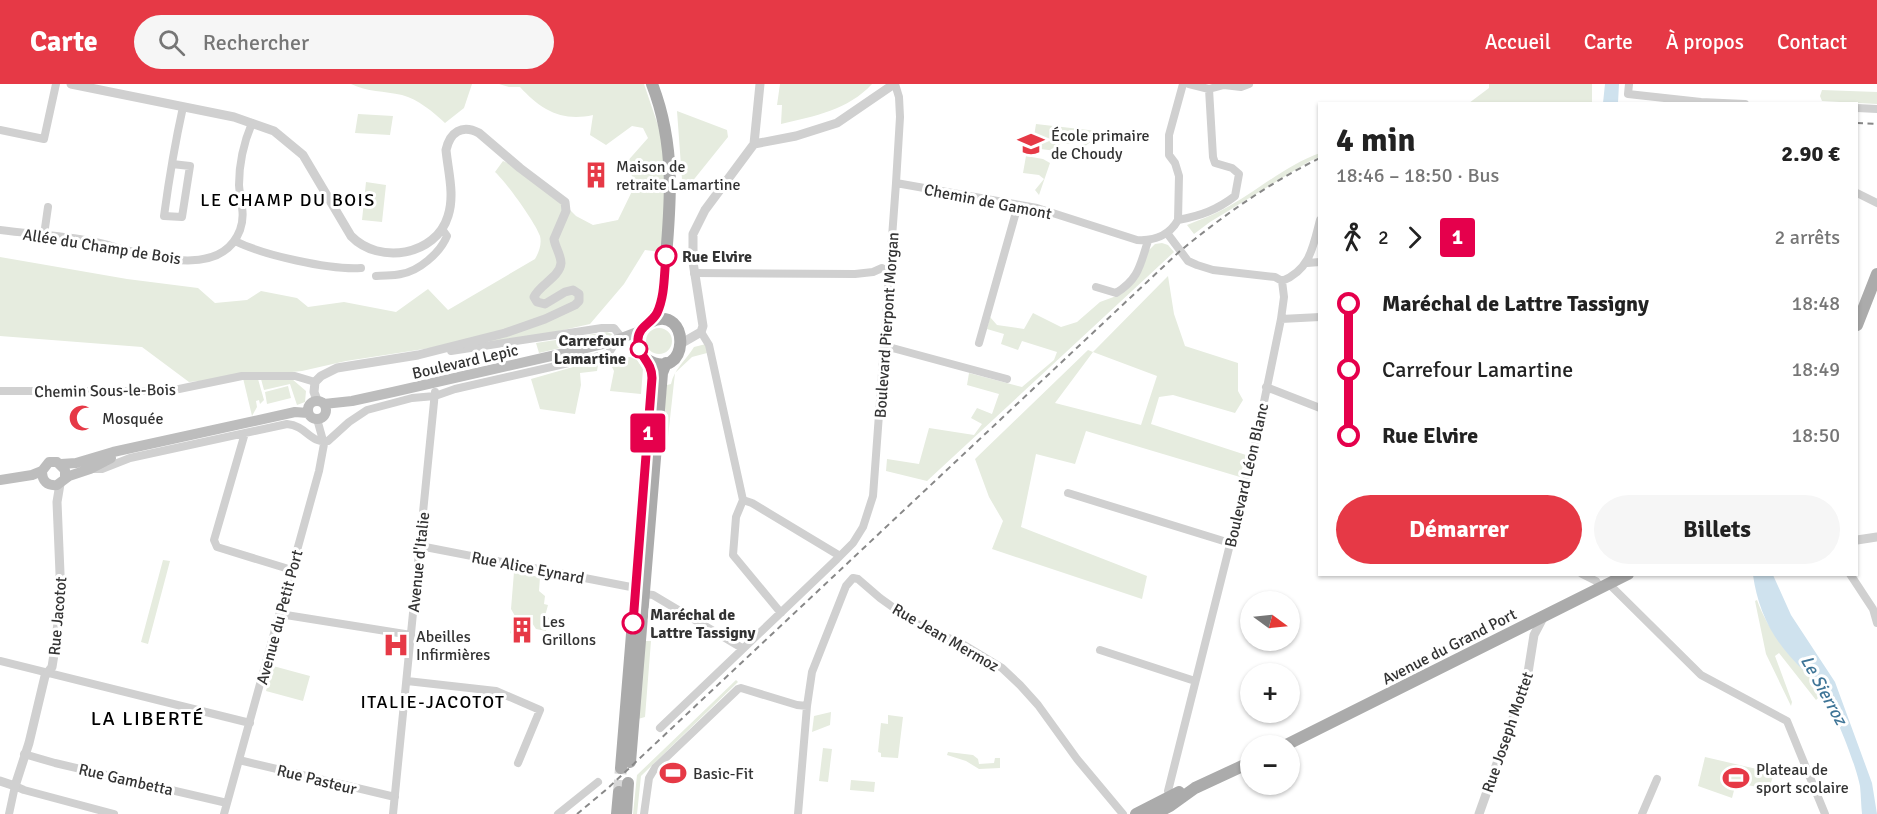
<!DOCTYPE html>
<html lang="fr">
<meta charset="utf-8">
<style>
:root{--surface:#fff;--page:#f6f6f6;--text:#222;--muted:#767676;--accent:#e63946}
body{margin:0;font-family:Signika,sans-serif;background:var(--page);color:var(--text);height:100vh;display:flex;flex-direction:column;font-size:22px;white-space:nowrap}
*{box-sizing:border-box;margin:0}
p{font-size:20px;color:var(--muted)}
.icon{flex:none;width:33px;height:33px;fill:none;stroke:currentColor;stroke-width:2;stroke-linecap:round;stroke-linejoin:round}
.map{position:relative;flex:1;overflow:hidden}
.sheet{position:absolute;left:1318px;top:18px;width:540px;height:474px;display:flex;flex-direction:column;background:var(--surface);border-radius:0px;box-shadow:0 2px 4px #0004}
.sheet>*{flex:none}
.badge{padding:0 12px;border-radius:4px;font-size:21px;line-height:39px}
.needle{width:39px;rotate:105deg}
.fabs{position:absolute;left:1240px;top:507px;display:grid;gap:12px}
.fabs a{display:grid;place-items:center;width:60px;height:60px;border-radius:50%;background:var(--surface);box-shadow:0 2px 4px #0004;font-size:30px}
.map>.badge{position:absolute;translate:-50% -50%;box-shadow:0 0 0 3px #fff}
.legs{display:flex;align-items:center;gap:9px;height:66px;padding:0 18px;font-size:20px}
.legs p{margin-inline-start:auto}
.headline{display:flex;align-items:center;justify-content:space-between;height:102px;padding:0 18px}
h1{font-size:33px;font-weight:700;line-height:45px}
.primary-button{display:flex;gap:12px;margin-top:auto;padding:12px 18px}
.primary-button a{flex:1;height:69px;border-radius:36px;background:var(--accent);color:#fff;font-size:24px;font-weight:700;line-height:69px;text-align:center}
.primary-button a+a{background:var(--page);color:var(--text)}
ul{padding:0 18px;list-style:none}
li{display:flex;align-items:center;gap:21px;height:66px;font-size:22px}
li i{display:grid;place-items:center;width:9px;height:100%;margin:0 8px;background:currentColor}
li i::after{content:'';width:15px;height:15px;margin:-8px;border:4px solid;border-radius:50%;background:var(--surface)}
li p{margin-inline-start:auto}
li:first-child i{background:linear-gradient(#0000 50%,currentColor 0)}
li:last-child i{background:linear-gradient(currentColor 50%,#0000 0)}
header{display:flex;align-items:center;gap:36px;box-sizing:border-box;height:84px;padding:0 30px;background:var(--accent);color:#fff}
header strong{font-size:28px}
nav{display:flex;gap:33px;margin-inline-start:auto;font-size:21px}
.search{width:420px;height:54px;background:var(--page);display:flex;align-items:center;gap:15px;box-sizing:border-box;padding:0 21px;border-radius:33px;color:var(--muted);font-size:22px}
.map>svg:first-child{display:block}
.green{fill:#e6ecdf;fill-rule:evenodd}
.water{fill:#cfe2ee}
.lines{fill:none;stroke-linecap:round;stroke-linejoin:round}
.primary-tunnel{stroke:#d6d6d6;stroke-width:12;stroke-dasharray:12 6;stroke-linecap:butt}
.minor{stroke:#d0d0d0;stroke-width:8}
.tertiary{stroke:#d0d0d0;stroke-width:9}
.secondary{stroke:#bdbdbd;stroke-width:10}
.primary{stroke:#ababab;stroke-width:12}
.rail{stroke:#888;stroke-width:2;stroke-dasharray:6 4.5;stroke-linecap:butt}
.line-1-casing{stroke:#fff;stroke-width:14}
.line-1{stroke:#e5004c;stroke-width:9}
.stop-1-dot{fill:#fff;stroke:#e5004c;stroke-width:3}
.labels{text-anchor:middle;stroke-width:6;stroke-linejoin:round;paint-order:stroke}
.poi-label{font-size:16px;fill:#333;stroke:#fff;text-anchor:start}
.street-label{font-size:16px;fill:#333;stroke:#fff}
.stop-label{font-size:16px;font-weight:bold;fill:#333;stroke:#fff;text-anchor:start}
.neighbourhood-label{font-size:18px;letter-spacing:1.5px;fill:#000;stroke:#fff}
.water-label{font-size:18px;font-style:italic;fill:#3f7597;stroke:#fff}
.quarter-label{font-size:20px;letter-spacing:1.5px;fill:#000;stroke:#fff}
</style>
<header>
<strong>Carte</strong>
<div class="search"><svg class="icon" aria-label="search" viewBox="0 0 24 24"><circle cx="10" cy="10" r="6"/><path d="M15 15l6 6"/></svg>Rechercher</div>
<nav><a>Accueil</a><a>Carte</a><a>À propos</a><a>Contact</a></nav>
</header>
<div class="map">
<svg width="1877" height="730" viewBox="0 0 1877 730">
<rect width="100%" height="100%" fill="#fff"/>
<path class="green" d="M351 0H472L464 24 445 39C433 28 418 15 402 11 384 7 367 8 351 0Z
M499 0H644L663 56 667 129 660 168 645 166 624 200 590 240 532 253 437 263 346 277 302 287 189 298 142 263 0 252V173L127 195 198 204 215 219 247 216 261 207 297 214 308 223 344 218 396 228 428 205 448 226 535 175C539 168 542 160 540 152 535 138 506 98 495 88L503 77 522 85 554 110 576 132 593 141 618 136 636 99 625 80 648 54 643 44 632 42 606 61 590 51 593 31C562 38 541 26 520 3H509Z
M780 0H872C848 26 815 32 781 40L782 21H777Z
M1489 0H1592V19H1469L1489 4Z
M1822 6 1877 8V20L1822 17 1820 12Z
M677 27 727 46 728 53 683 109Z
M358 30 393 32 390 51 355 49Z
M1036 40 1097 47 1098 52 1079 67 1073 66 1083 60 1084 54 1078 53 1074 56 1073 60 1060 59 1057 67 1032 64Z
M1320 69V73L1310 77 1210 138 1194 150 1187 141C1198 136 1211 132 1222 126 1255 109 1284 82 1320 69Z
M1026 72 1043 75 1050 79 1039 111 1035 106 1044 95 1039 91 1023 89Z
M366 98 386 101 382 138 362 136Z
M1162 159 1168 161 1174 168 927 397 886 387 887 375 919 380 929 344 974 351 982 340 971 334 977 324 992 330 999 310 967 301 969 289 1022 303 1054 276 1057 268 1022 257 1018 266 1001 260 1004 250 987 245 990 233 997 241 1024 245 1033 229 1061 243 1077 238 1100 218 1119 211 1149 166 1155 160Z
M1168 192 1174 230 1185 262 1238 279V307L1243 316 1235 329 1173 311 1159 313 1151 340 1246 371 1240 393 1086 347 1075 380 1036 370 1021 443 1147 492 1142 515 992 465 1003 437 989 413 975 375 1088 266 1093 268ZM1093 268 1157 292 1141 341 1055 319Z
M646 257a13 13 0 1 1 26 0a13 13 0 1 1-26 0Z
M607 248 612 250 611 252 539 269 536 259Z
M706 260 707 269 692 273 675 289 668 353H661L667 301 671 300C674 285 686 276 694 263Z
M630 273 637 276 643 285 641 310 610 307 614 287 609 277Z
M580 281H598L597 287 580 289 581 301 575 330 540 325 531 295Z
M243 294 258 295 264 316 260 320 259 316 256 317 257 323 252 332Z
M261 295H292L306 307 305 318 297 321 290 300 264 306Z
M288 302 291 314 267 320 265 308Z
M163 476 170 477 148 560 141 558Z
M514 488 540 493 539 507 545 512 544 520 548 521 545 532 549 534 546 547 536 545 532 539H525L520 542 516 541 512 550 510 549 515 532 511 525Z
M1757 516C1770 553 1799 580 1823 609L1816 616 1779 569 1775 572 1792 618 1791 622 1766 570 1755 517Z
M644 557H651L645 633 638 635Z
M273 582 310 592 303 617 266 607Z
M736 596 738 598 641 692 637 730H633L637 691Z
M831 628 830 641 812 648 814 632Z
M888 631 903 633 898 674 881 673V669L878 668 881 639 888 640Z
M823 664 832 665 828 698 819 697Z
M948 668 973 671 978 675 979 680 994 679 995 674H1000V684L979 685 966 677 947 671Z
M1705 673 1774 689 1769 705 1736 699 1732 714 1698 702Z
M851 696 875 698 874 708 850 706Z"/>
<path class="water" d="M1605 0H1619L1618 19H1603Z
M1753 491H1773L1791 531 1835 598 1872 699 1877 730H1862C1861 721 1861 711 1860 702 1856 681 1834 625 1822 608 1812 594 1799 583 1788 570 1768 547 1757 520 1753 491Z"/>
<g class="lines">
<path class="primary-tunnel" d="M619 708 621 684"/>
<path class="minor" d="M1189 0 1209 5 1224 1 1241 3 1249 0
M1629 0 1628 10 1701 18 1745 20
M1857 24 1877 25
M0 46 44 55 56 0
M172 80 190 82 182 133 164 132C169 95 175 59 183 23
M896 99 1037 124 1137 156C1153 157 1169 152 1178 136
M1857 109 1877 119
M1178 136C1200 132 1217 126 1235 112L1239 90 1232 84 1215 79 1213 73 1209 5
M1178 136 1179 92 1175 79 1169 71V51L1183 0
M0 146C30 150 61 151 91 157 131 165 219 202 240 146 246 130 240 117 239 101 239 80 244 58 252 39
M1167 149 1188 177 1197 181 1213 186 1275 193 1282 197 1284 213 1281 235 1256 357 1168 707 1171 712
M44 151 48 123
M235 157C263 171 329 186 361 184
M1307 179 1320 178
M694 189 855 190 873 188 882 184 889 189
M376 192C384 191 393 192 401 190 419 187 440 169 447 152L442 145
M1282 197C1310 186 1313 163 1320 136
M1096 203 1116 209C1139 195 1140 181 1148 157
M1281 235 1320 233
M701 248 709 261 743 416 736 433 733 471 781 529
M979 259 1018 121
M885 262 1007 295
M451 267 602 244H614L622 254
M1266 303 1320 324
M0 307H163L179 305 242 292H295L315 298
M245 349 214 456 217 463 292 486
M92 385H102L130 374 287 340C307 342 310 360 328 357L349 338 367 326 412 314 435 312 455 305 608 270 616 258
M1068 409 1230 459
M743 416 752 419 840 472
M420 462 636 504
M1582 490 1596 497 1601 504
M1850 490 1873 525 1877 539
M1609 500 1701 591 1787 637 1825 730
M644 510 653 511 742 564
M286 531 411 551
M1100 566 1195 597
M0 577 250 639
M407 597 496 607 540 626 518 679
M660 644 837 475 853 459 863 443 873 412 896 99 900 33 899 13 895 0
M24 670 55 679 227 719
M239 676 395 713
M9 730 15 702 24 706 114 730
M224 730 319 387 324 360 317 335
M393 730 435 308
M558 730 598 698
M644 730 649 694 655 684 738 605 741 604 797 621 807 622
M798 730 807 622 812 588 846 502 853 494 858 495 880 514 915 539 964 561 1002 584 1020 601 1038 621 1077 675 1123 730
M1642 730 1657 695"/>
<path class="tertiary" d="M71 0 234 33 274 47 303 71 351 152C379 181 436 172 448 132 455 111 448 87 446 66 450 48 462 40 479 49L520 84 565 118 566 127 554 155C555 163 561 171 561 179 560 193 539 201 534 213L537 218 545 220 565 208 573 206 579 210V217L575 221 545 235 505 249 418 271 337 284 321 292 315 298 314 308 317 316
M754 60 796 52 837 39 894 0
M682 259 701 248 703 242 693 178V150L705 126 754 60 760 0
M1857 456 1877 453
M0 697 15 702 29 659 45 592 52 583 55 564 61 513 57 418 60 400
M1479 730 1527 595 1534 551 1544 532"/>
<path class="secondary" d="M308 326a9 9 0 1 1 18 0a9 9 0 1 1-18 0Z
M324 320 352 317 393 308 582 265 611 258 640 247
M61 380 76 379 113 368 295 328 308 329
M65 394V386L57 378H49L42 387C42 397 47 402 57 401L69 392 90 385 111 374
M0 396 32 391 42 387"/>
<path class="primary" d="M652 0C679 69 669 135 663 207L660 222 652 236
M1857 241 1877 190
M1284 662 1628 490
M630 678 662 289 666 279
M621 684 653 294C652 276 637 272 638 256 638 248 643 241 650 238 692 218 690 302 646 275
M617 730 619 708
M626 730 628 699
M1136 730 1179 708
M1154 730 1170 722 1195 704 1251 678"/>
<path class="rail" d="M1857 39 1877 40
M577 730 607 705 1180 167C1224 131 1269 99 1320 74"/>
</g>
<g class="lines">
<g class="line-1-casing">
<path id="line-1" d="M633 539 652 294C652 276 636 271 638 255 639 242 651 240 657 229 665 212 664 191 666 172"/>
</g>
<use href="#line-1" class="line-1"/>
</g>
<defs>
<g id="school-bare" transform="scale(2.07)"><path d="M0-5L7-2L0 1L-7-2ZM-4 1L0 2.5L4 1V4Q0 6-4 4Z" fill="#e63946" stroke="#fff" stroke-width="2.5" paint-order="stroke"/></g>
<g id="building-bare" transform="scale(2.07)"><path d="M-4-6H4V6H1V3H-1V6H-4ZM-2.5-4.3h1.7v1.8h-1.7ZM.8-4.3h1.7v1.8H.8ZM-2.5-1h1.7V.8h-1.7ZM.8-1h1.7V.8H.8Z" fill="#e63946" stroke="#fff" stroke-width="2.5" paint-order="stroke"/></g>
<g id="mosque-bare" transform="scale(2.07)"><path d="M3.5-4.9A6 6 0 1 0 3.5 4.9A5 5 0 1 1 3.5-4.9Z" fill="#e63946" stroke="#fff" stroke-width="2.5" paint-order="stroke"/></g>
<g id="hospital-bare" transform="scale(2.07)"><path d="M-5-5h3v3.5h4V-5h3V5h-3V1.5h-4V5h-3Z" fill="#e63946" stroke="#fff" stroke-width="2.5" paint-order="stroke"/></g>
<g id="stadium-bare" transform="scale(2.07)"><path d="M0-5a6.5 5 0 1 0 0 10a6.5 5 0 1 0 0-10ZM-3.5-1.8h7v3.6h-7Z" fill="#e63946" stroke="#fff" stroke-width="2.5" paint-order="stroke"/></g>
</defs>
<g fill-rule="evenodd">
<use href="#school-bare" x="1031" y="60"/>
<use href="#building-bare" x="596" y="91"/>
<use href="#mosque-bare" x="82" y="334"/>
<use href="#building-bare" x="522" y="546"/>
<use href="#hospital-bare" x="396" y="561"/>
<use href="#stadium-bare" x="673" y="689"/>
<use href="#stadium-bare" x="1736" y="694"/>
</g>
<g class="stop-1-dot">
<circle cx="666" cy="172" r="10"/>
<circle cx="639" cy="265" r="8"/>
<circle cx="633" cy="539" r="10"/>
</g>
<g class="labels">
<g class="poi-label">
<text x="1051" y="57">École primaire<tspan x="1051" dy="18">de Choudy</tspan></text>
<text x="616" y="88">Maison de<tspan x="616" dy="18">retraite Lamartine</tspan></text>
<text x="102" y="340">Mosquée</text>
<text x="542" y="543">Les<tspan x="542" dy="18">Grillons</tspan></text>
<text x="416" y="558">Abeilles<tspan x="416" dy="18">Infirmières</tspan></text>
<text x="1756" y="691">Plateau de<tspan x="1756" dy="18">sport scolaire</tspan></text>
<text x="693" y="695">Basic-Fit</text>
</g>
<g class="street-label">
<text transform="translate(988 117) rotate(11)" y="6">Chemin de Gamont</text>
<text transform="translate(102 162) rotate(9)" y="6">Allée du Champ de Bois</text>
<text transform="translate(886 241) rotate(-86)" y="6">Boulevard Pierpont Morgan</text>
<text transform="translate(465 277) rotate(-13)" y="6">Boulevard Lepic</text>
<text transform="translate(105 306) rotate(-1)" y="6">Chemin Sous-le-Bois</text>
<text transform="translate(1246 391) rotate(-77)" y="6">Boulevard Léon Blanc</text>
<text transform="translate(418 478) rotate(-84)" y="6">Avenue d'Italie</text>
<text transform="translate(528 483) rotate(11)" y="6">Rue Alice Eynard</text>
<text transform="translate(57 532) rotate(-85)" y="6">Rue Jacotot</text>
<text transform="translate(279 533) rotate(-75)" y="6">Avenue du Petit Port</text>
<text transform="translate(946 553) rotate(30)" y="6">Rue Jean Mermoz</text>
<text transform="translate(1449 562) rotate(-27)" y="6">Avenue du Grand Port</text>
<text transform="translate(1507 648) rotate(-71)" y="6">Rue Joseph Mottet</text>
<text transform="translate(126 695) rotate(13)" y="6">Rue Gambetta</text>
<text transform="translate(317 695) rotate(14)" y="6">Rue Pasteur</text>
</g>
<g class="stop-label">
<text x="682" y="178">Rue Elvire</text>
<text x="626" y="262" text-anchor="end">Carrefour<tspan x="626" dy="18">Lamartine</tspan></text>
<text x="650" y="536">Maréchal de<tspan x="650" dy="18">Lattre Tassigny</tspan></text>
</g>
<g class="neighbourhood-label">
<text x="288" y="122">LE CHAMP DU BOIS</text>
<text x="433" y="624">ITALIE-JACOTOT</text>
</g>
<g class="water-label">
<text transform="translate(1824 606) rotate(61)" y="6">Le Sierroz</text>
</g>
<g class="quarter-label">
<text x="148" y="641">LA LIBERTÉ</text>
</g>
</g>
</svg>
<div class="fabs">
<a><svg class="needle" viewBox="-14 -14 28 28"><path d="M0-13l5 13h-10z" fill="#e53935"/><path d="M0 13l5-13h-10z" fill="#767676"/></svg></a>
<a>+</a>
<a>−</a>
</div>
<b class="badge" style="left:648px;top:349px;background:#e5004c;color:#fff">1</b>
<section class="sheet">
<div class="headline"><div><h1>4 min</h1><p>18:46 – 18:50 · Bus</p></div><b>2.90 €</b></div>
<div class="legs"><svg class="icon" aria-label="walk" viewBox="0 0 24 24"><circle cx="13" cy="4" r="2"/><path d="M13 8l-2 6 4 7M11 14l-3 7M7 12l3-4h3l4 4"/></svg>2<svg class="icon" aria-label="forward" viewBox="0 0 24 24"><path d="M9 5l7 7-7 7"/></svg><b class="badge" style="background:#e5004c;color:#fff">1</b><p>2 arrêts</p></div>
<ul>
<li><i style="color:#e5004c"></i><b>Maréchal de Lattre Tassigny</b><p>18:48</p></li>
<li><i style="color:#e5004c"></i><span>Carrefour Lamartine</span><p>18:49</p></li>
<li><i style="color:#e5004c"></i><b>Rue Elvire</b><p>18:50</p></li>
</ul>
<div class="primary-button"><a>Démarrer</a><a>Billets</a></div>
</section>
</div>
